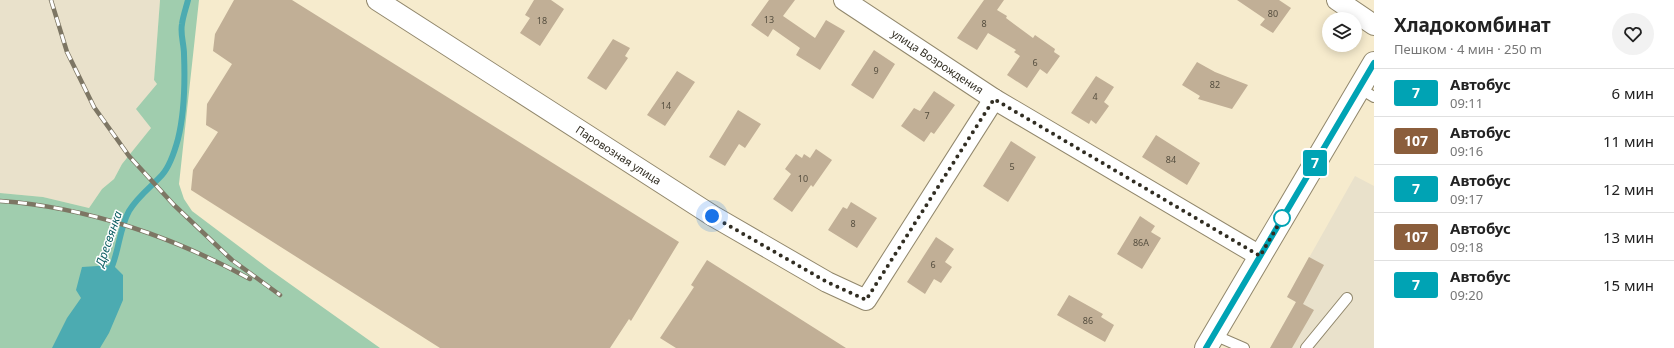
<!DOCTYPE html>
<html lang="ru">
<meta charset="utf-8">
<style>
:root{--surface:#fff;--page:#f2f2f2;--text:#222;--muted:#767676;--line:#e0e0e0}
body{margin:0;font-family:"Noto Sans",sans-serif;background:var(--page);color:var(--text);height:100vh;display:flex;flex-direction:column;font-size:15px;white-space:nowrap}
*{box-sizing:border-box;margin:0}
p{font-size:13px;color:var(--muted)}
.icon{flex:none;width:22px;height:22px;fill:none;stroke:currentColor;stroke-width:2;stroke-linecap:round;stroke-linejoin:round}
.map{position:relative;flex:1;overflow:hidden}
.side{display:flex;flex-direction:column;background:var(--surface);width:300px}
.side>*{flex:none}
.badge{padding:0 8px;border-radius:3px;font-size:14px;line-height:26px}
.buttons{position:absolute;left:1322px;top:12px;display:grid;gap:8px}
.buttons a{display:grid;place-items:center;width:40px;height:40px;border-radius:50%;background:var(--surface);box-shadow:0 2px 10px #0003;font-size:20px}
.you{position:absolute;width:20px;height:20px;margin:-10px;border:3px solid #fff;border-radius:50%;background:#1a73e8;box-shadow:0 0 0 6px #1a73e833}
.map>.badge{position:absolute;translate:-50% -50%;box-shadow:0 0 0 2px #fff}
.round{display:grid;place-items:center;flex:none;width:42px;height:42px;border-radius:21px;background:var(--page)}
.overview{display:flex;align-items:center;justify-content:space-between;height:68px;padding:0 20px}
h1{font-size:19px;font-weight:700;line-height:30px}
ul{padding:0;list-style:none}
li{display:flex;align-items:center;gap:12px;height:48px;padding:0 20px;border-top:1px solid var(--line)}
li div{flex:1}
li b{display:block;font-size:15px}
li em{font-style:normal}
li .badge{min-width:44px;font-weight:700;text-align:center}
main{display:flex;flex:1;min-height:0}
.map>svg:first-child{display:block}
.industrial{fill:#e9e1cb}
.green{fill:#a0cdae}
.water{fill:#4cabb1}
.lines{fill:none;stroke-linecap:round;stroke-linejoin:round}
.stream{stroke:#4cabb1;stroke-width:6}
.building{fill:#c1af96}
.lane-casing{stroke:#91876c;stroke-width:12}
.street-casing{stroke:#91876c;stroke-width:22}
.secondary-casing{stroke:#91876c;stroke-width:24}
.lane{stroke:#fff;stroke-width:10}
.street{stroke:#fff;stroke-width:20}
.secondary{stroke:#fff;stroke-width:22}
.rail-casing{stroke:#7d7664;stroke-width:4.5}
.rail{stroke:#fff;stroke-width:3;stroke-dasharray:9;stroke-linecap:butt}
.line-casing{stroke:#fff;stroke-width:9}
.line{stroke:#00a3b4;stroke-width:6}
.walk{stroke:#312d22;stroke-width:4;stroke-dasharray:0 7.2}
.stop-dot{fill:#fff;stroke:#00a3b4;stroke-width:2}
.labels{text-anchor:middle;stroke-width:3;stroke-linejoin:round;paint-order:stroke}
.number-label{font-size:9px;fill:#554e3f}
.street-label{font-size:11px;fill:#312d22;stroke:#fff}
.water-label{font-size:12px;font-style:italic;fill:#0f5f64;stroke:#fff}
</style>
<main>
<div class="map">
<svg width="1374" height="348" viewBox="0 0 1374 348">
<rect width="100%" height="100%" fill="#f6ebcd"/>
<path class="industrial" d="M0 0H160L154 80 157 84 151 128 122 164 114 179 102 189 89 208 43 197 0 193Z
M1355 176 1374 186V348H1270L1296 302 1287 297Z"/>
<path class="green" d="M160 0H199L179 184 184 199 192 211 269 269 380 348H0V193L43 197 89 208 102 189 114 179 122 164 151 128 136 109 157 84 154 80Z"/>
<path class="water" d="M113 265 123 275V300L109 333 100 348H52L67 318 81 298 76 290 82 267Z"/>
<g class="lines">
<path class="stream" d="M110 271C119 253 119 229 129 211 138 196 151 187 162 175 170 166 175 150 178 139 184 115 185 79 184 54 184 44 180 34 182 24 183 16 186 8 188 0"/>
</g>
<path class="building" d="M234 0H292L679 242 631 321 629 319 610 348H440L191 190 193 170 218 132 206 125 207 104 232 64 213 51 215 34Z
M534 0H551L564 9 540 46 520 33 530 18 525 15Z
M769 0H795L783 16 815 38 826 20 845 31 820 70 796 55 800 48 773 29 768 37 751 25Z
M984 0H1004L997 10 1007 16 1006 18 1033 38 1035 35 1055 49 1054 52 1060 56 1047 74 1040 69 1027 88 1007 75 1020 56 1014 52 1016 50 988 33 977 50 957 38Z
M1237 0H1279L1291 8 1273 33 1260 25 1265 19Z
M613 39 630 48 625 56 628 58 606 90 587 78Z
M874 50 895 64 873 99 851 85Z
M1197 62 1215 72 1248 85 1232 109 1198 99 1200 96 1182 85Z
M677 71 695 82 665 126 647 115Z
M1096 76 1114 87 1104 102 1109 106 1096 124 1091 120 1089 124 1071 113Z
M934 91 955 105 934 134 931 132 924 142 901 126 914 108 920 111Z
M738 110 761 124 745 148 739 144 725 166 709 157Z
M1156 135 1200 163 1187 185 1142 157Z
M1011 141 1036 157 1008 202 983 186Z
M816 149 832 160 813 187 811 185 792 212 773 199 791 174 785 169 796 154 802 158 804 154 810 158Z
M851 202 877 218 857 248 828 230 843 207 847 209Z
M1140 216 1155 226 1151 232 1161 238 1142 269 1117 254Z
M936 237 954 249 945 262 952 267 941 283 934 279 925 294 907 282Z
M1309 257 1324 265 1303 304 1314 310 1292 348H1270L1296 302 1287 297Z
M707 260 846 348H676L660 338 694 287 691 285Z
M1069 295 1103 314 1101 317 1114 325 1105 342 1057 315Z"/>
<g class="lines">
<g class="lane-casing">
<path id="lane" d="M1359 88 1374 97
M1214 335 1244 348
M1306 348 1347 298"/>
</g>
<g class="street-casing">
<g id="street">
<path id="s1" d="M377 0 713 216 827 282 866 300 994 99"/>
<path id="s2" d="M844 0 994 99 1260 256"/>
<path d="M1337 0 1374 25"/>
</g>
</g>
<g class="secondary-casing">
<path id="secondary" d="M1206 348 1374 63"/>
</g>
<use href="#lane" class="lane"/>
<use href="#street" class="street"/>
<use href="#secondary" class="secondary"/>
<g class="rail-casing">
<path id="rail" d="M51 0 67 52 94 107 129 156 174 205 232 260 280 295
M0 201C87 207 174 237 250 279"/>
</g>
<use href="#rail" class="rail"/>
</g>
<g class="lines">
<g class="line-casing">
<path id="line" d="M1206 348 1374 63"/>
</g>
<use href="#line" class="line"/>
<path class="walk" d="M712 216 827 282 866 300 994 99 1260 256 1283 217 1282 218"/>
</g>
<circle class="stop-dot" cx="1282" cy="218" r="8"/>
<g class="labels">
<g class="number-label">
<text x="1273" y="17">80</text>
<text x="769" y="23">13</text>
<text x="542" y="24">18</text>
<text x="984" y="27">8</text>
<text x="1035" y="66">6</text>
<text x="876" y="74">9</text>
<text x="1215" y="88">82</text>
<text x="1095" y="100">4</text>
<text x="666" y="109">14</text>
<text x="927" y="119">7</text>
<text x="1171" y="163">84</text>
<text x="1012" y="170">5</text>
<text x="803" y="182">10</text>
<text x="853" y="227">8</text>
<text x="1141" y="246">86А</text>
<text x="933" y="268">6</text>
<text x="1088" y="324">86</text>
</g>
<g class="street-label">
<text dy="4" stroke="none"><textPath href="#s2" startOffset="112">улица Возрождения</textPath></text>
<text dy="4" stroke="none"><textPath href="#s1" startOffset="287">Паровозная улица</textPath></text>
</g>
<g class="water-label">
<text transform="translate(109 239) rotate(-71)" y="4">Дресвянка</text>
</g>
</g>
</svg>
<div class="buttons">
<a><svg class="icon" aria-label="layers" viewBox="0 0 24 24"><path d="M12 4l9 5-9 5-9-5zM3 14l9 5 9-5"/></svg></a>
</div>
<div class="you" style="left:712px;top:216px"></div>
<b class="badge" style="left:1315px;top:163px;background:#00a3b4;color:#fff">7</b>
</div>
<section class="side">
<div class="overview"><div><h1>Хладокомбинат</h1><p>Пешком · 4 мин · 250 m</p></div><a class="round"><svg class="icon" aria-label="heart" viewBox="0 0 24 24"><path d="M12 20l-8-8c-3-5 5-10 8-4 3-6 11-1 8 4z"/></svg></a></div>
<ul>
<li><span class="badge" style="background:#00a3b4;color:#fff">7</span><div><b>Автобус</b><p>09:11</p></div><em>6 мин</em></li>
<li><span class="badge" style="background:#8b5e3c;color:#fff">107</span><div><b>Автобус</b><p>09:16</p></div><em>11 мин</em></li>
<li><span class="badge" style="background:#00a3b4;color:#fff">7</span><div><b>Автобус</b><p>09:17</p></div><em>12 мин</em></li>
<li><span class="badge" style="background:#8b5e3c;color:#fff">107</span><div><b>Автобус</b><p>09:18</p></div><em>13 мин</em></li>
<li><span class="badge" style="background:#00a3b4;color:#fff">7</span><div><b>Автобус</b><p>09:20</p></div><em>15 мин</em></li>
</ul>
</section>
</main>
